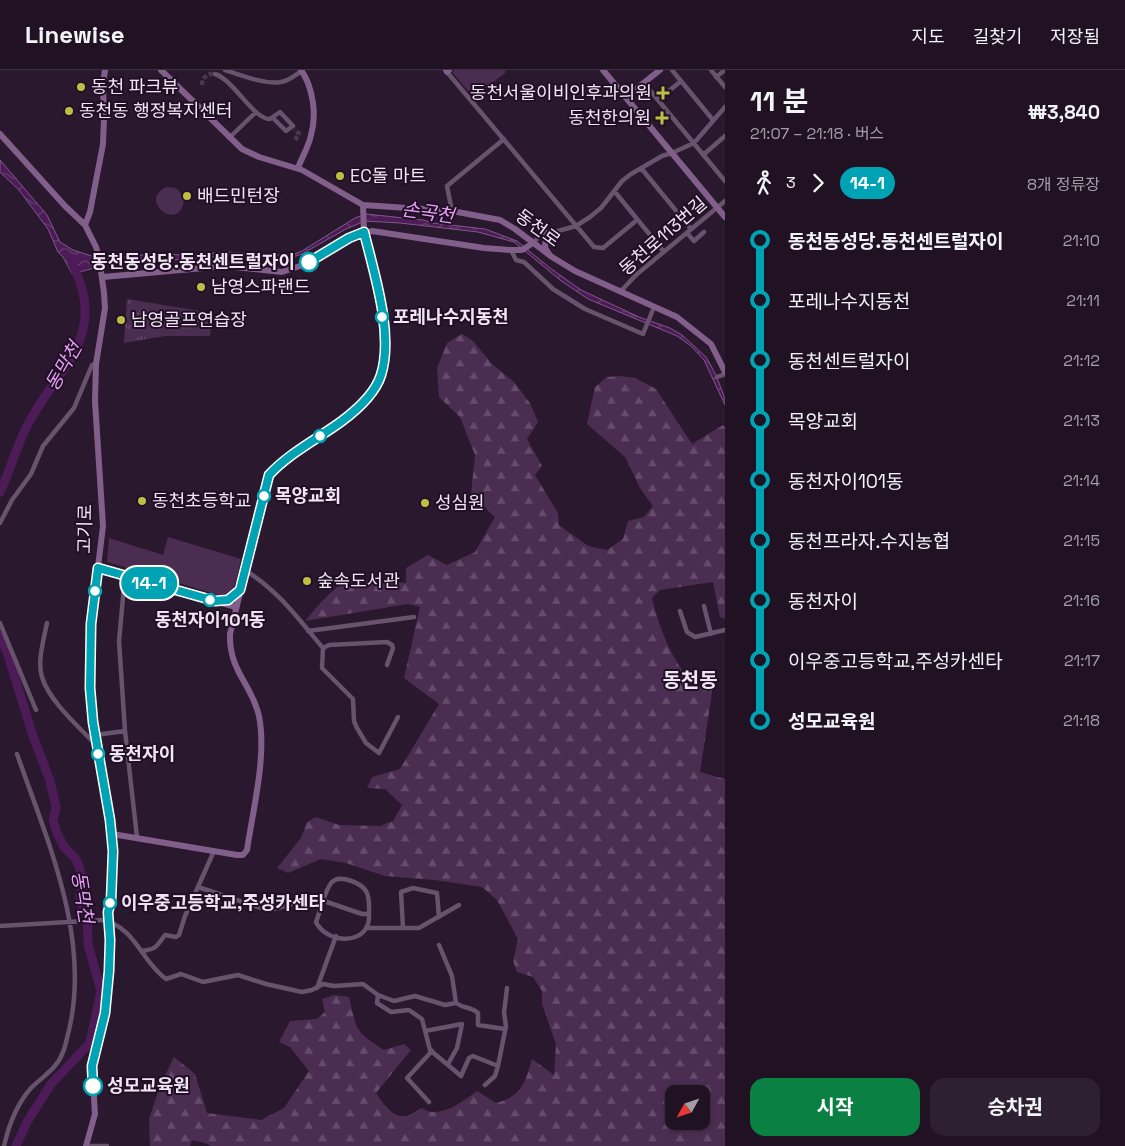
<!DOCTYPE html>
<html lang="ko">
<meta charset="utf-8">
<style>
:root{--surface:#201223;--page:#2d2030;--text:#f1f3f6;--muted:#a29ea6;--line:#3d3241;--accent:#0b8043}
body{margin:0;font-family:"Space Grotesk","Noto Sans KR",sans-serif;background:var(--page);color:var(--text);height:100vh;display:flex;flex-direction:column;font-size:19px;white-space:nowrap}
*{box-sizing:border-box;margin:0}
p{font-size:16px;color:var(--muted)}
.icon{flex:none;width:28px;height:28px;fill:none;stroke:currentColor;stroke-width:2;stroke-linecap:round;stroke-linejoin:round}
.map{position:relative;flex:1;overflow:hidden}
.panel{display:flex;flex-direction:column;background:var(--surface);width:400px}
.panel>*{flex:none}
.badge{padding:0 10px;border-radius:16px;font-size:18px;line-height:32px}
.needle{width:32px;rotate:230deg}
.fabs{position:absolute;left:665px;top:1015px;display:grid;gap:10px}
.fabs a{display:grid;place-items:center;width:45px;height:45px;border-radius:10px;background:var(--surface);box-shadow:0 1px 4px #0004,0 0 0 1px var(--line);font-size:25px}
.map>.badge{position:absolute;translate:-50% -50%;box-shadow:0 0 0 2px #fff}
.legs{display:flex;align-items:center;gap:8px;height:55px;padding:0 25px;font-size:16px}
.legs p{margin-inline-start:auto}
.headline{display:flex;align-items:center;justify-content:space-between;height:85px;padding:0 25px}
h1{font-size:28px;font-weight:700;line-height:38px}
.primary-button{display:flex;gap:10px;margin-top:auto;padding:10px 25px}
.primary-button a{flex:1;height:58px;border-radius:15px;background:var(--accent);color:#fff;font-size:20px;font-weight:700;line-height:58px;text-align:center}
.primary-button a+a{background:var(--page);color:var(--text)}
ul{padding:0 25px;list-style:none}
li{display:flex;align-items:center;gap:18px;height:60px;font-size:19px}
li i{display:grid;place-items:center;width:8px;height:100%;margin:0 6px;background:currentColor}
li i::after{content:'';width:12px;height:12px;margin:-6px;border:4px solid;border-radius:50%;background:var(--surface)}
li p{margin-inline-start:auto}
li:first-child i{background:linear-gradient(#0000 50%,currentColor 0)}
li:last-child i{background:linear-gradient(currentColor 50%,#0000 0)}
header{display:flex;align-items:center;gap:30px;box-sizing:border-box;height:70px;padding:0 25px;background:var(--surface);border-bottom:1px solid var(--line)}
header strong{font-size:24px}
nav{display:flex;gap:28px;margin-inline-start:auto;font-size:18px}
main{display:flex;flex:1;min-height:0}
.map>svg:first-child{display:block}
.grass{fill:url(#grass-tufts)}
.forest{fill:url(#forest-firs);fill-rule:evenodd}
.park{fill:#4b2d52}
.water{fill:url(#water-waves);stroke:#7e5887}
.lines{fill:none;stroke-linecap:round;stroke-linejoin:round}
.river{stroke:#4d1c58;stroke-width:9}
.street-tunnel{stroke:#48374d;stroke-width:4.5;stroke-dasharray:4.5 2;stroke-linecap:butt}
.street{stroke:#67536c;stroke-width:4.5}
.secondary{stroke:#825f8b;stroke-width:6}
.line-1-casing{stroke:#fff;stroke-width:11}
.line-1{stroke:#00a3b4;stroke-width:8}
.poi-dot{fill:#bebf42;stroke:#210f25;stroke-width:2}
.stop-1-dot{fill:#fff;stroke:#00a3b4;stroke-width:2.5}
.labels{text-anchor:middle;stroke-width:4;stroke-linejoin:round;paint-order:stroke}
.poi-label{font-size:18px;fill:#f1e5f4;stroke:#210f25;text-anchor:start}
.street-label{font-size:18px;fill:#f1e5f4;stroke:#210f25}
.stop-label{font-size:18px;font-weight:bold;fill:#f1e5f4;stroke:#210f25;text-anchor:start}
.water-label{font-size:19px;font-style:italic;fill:#e79ff8;stroke:#210f25}
.quarter-label{font-size:20px;font-weight:bold;fill:#f1e5f4;stroke:#210f25}
</style>
<header>
<strong>Linewise</strong>
<nav><a>지도</a><a>길찾기</a><a>저장됨</a></nav>
</header>
<main>
<div class="map">
<svg width="725" height="1076" viewBox="0 0 725 1076">
<defs>
<pattern id="grass-tufts" width="24" height="20" patternUnits="userSpaceOnUse" patternTransform="scale(1.25)"><rect width="24" height="20" fill="#4b2d52"/><path d="M3 7l-1-3M5 7V3M7 7l1-3M15 17l-1-3M17 17v-4M19 17l1-3" fill="none" stroke="#654b6c"/></pattern>
<pattern id="forest-firs" width="22" height="20" patternUnits="userSpaceOnUse" patternTransform="scale(1.25)"><rect width="22" height="20" fill="#4b2d52"/><path d="M5 1l3.5 6h-7zM16 11l3.5 6h-7z" fill="#654b6c"/></pattern>
<pattern id="water-waves" width="16" height="10" patternUnits="userSpaceOnUse" patternTransform="scale(1.25)"><rect width="16" height="10" fill="#4d1c58"/><path d="M0 5q4-4 8 0t8 0" fill="none" stroke="#673d71"/></pattern>
</defs>
<rect width="100%" height="100%" fill="#2a182f"/>
<path class="grass" d="M127 229 212 243 210 266H165L124 273Z"/>
<path class="forest" d="M462 264 473 271 492 294 514 312 530 333 538 352 527 369 542 396 535 405 558 443 559 455 588 476 607 480 623 469 628 451 644 447 653 436 640 418 625 387 587 354 595 317 607 307 619 306 635 308 656 319 692 374 723 355 725 357V549L720 547 713 512 660 520 652 528C660 561 672 590 694 616H713L700 702 725 709V1076H211L205 1073 192 1070 190 1076H150L149 1049 160 1016 174 987 195 1004 207 1043 261 1050 284 1038 309 1001 290 977 279 972 290 951 317 949 325 942 322 929 334 925 349 927C357 960 354 961 384 980L404 974 411 980 376 1023C383 1033 393 1049 407 1046 411 1045 417 1040 421 1038 424 1039 429 1042 432 1042 449 1043 464 1030 477 1021L496 1033C522 1026 525 1013 532 989L554 1005 556 974 542 934V921L533 907 517 902 513 891 518 869 497 830 482 817 435 810 385 806 346 793 321 789 288 803 277 798 301 768 307 752 316 747 339 755 380 756 393 751 402 735 385 719 367 718 372 707 400 699 439 634 404 608 420 537 408 534 305 551 322 531 346 509 406 513V498L428 485 447 495 475 482 495 447 471 424 475 385 460 347 439 327 437 298 447 273ZM674 1024H701V1051H674Z"/>
<path class="park" d="M455 0H505L506 2 474 28 452 2Z
M167 117 176 118 183 126V123H191L192 129 184 130C180 164 136 130 167 117Z
M168 467 241 489C238 500 237 525 222 526L107 492 109 468 163 485Z"/>
<path class="water" d="M0 90 47 145 60 172 73 180 98 188 108 189 151 184 184 185 227 182 272 185H291L302 181 355 148 366 144 423 150 433 153 485 159 517 171 550 198 581 220 639 247 670 258 682 265 706 287 716 305 725 329V335L704 290 691 276 677 266 588 229 560 210 514 172 478 162 400 153 365 151 346 159 302 184 287 189 235 185 172 190 154 187 109 194 72 204 63 187 58 182 48 159 19 120 0 102Z"/>
<g class="lines">
<path class="river" d="M0 422C10 401 16 378 26 358 55 299 111 267 72 194
M0 566 7 582 32 663 50 711 56 737 53 750 57 763 64 777 75 788 79 796 84 815 80 826 81 834 87 843 88 874 101 921 90 973 51 1014 27 1052 16 1076"/>
<path class="street-tunnel" d="M202 15C202 8 207 3 215 4
M295 70 299 64 295 59"/>
<path class="street" d="M225 0C240 5 266 15 281 12 289 11 295 5 302 1
M672 0 713 50
M711 0 725 17
M447 2 594 177 603 178 637 150
M215 4C234 10 254 50 270 49L280 42 293 56 286 61 273 48
M716 7 725 0
M644 13 725 111
M658 30 681 11
M229 68 256 42
M703 85 725 66
M641 98 691 159
M615 122 664 182
M452 141 447 116 504 69
M687 163 694 171 704 162
M533 173 540 166 576 156 590 147 601 138 622 111 631 104 662 86 672 83 694 73 725 37
M511 180 516 190 524 192 553 219 585 239 643 264 654 237
M620 222 636 205 725 131
M717 307 725 304
M0 453 12 430 31 404 43 376 74 338 92 295 96 294
M246 501C278 520 300 551 323 578L322 598 353 629 354 651 357 658 366 673 379 683 398 647
M125 506 119 571 125 661 137 767
M704 536 711 564
M680 541 687 562 695 567 725 560
M0 553 36 640
M47 553C44 568 37 592 42 607 49 631 79 657 96 675
M308 561 414 547
M323 578 329 575 387 572 392 575 393 578 387 595
M95 665 125 661
M198 817 267 840C285 839 306 825 324 831L362 844H369C371 877 326 874 316 852 320 842 325 819 332 812 340 804 361 813 366 821 370 828 369 837 369 844
M0 856 102 850C136 857 140 890 166 909L181 904 203 912 238 905 266 914 302 922 312 920 323 914 334 916 363 914 378 925 377 933 391 942 409 940 422 949 430 980 461 1006 469 988 473 986 498 996 495 1006 485 1015
M368 858H419L459 835
M403 858 401 822 413 818 437 823 439 847
M439 875 452 906 456 933C464 939 470 936 478 943V955L505 959
M142 881C157 879 156 877 165 865L176 867 179 865 185 846 214 781
M317 918 336 866
M378 925 394 931 415 926 445 935 456 933
M425 961 462 954 457 978 448 994
M498 996 506 956 504 943 507 918
M429 1032 407 1008 432 981
M4 1076C9 1054 16 1035 31 1018 43 1006 57 999 63 982 66 975 67 967 69 960 91 867 47 770 17 684
M87 1076H107"/>
<path class="secondary" d="M161 0 242 79 259 87 302 100 363 135 452 141 500 150 515 159 552 187 575 201 677 247 711 274 725 302
M446 0 447 2 449 0
M603 0 725 147
M626 27 660 0
M0 64 65 136 85 155 96 177 99 187 104 223 105 238 96 294 95 331 103 456 91 554 90 607 93 652 111 760 113 781 111 831 108 842 111 870 109 901 105 943 92 996 95 1044 86 1076
M298 98C302 87 309 76 311 65 317 45 313 17 301 0
M85 155 90 142 103 74 104 49 103 15 105 0
M546 163 545 178 549 184
M103 207 226 196 282 202 306 194 349 168 372 161 484 178 511 180H522L533 173
M98 498 236 537
M220 531 228 530 240 520
M112 764 237 785H243L247 780C253 739 267 686 259 646 252 614 229 602 230 564L269 405 293 385 354 342 372 323 381 305 385 285V262L379 227 364 163 363 135"/>
</g>
<g class="lines">
<g class="line-1-casing">
<path id="line-1" d="M93 1016 92 996 105 943 109 901 110 870 108 842 111 831 113 781 110 750 93 652 90 618 91 554 98 498 215 531 228 530 240 520 269 405C289 383 319 368 342 351 358 339 375 324 381 305 394 264 374 203 364 162L349 168 309 192"/>
</g>
<use href="#line-1" class="line-1"/>
</g>
<g class="poi-dot">
<circle cx="81" cy="17" r="5"/>
<path d="M660.5 15.5h5v5h5v5h-5v5h-5v-5h-5v-5h5z"/>
<circle cx="69" cy="41" r="5"/>
<path d="M659.5 40.5h5v5h5v5h-5v5h-5v-5h-5v-5h5z"/>
<circle cx="340" cy="106" r="5"/>
<circle cx="187" cy="126" r="5"/>
<circle cx="201" cy="217" r="5"/>
<circle cx="121" cy="250" r="5"/>
<circle cx="142" cy="431" r="5"/>
<circle cx="425" cy="433" r="5"/>
<circle cx="307" cy="511" r="5"/>
</g>
<g class="stop-1-dot">
<circle cx="309" cy="192" r="9"/>
<circle cx="382" cy="247" r="6"/>
<circle cx="320" cy="366" r="6"/>
<circle cx="264" cy="426" r="6"/>
<circle cx="95" cy="521" r="6"/>
<circle cx="210" cy="530" r="6"/>
<circle cx="98" cy="684" r="6"/>
<circle cx="110" cy="833" r="6"/>
<circle cx="93" cy="1016" r="9"/>
</g>
<g class="labels">
<g class="poi-label">
<text x="91" y="23">동천 파크뷰</text>
<text x="652" y="29" text-anchor="end">동천서울이비인후과의원</text>
<text x="79" y="47">동천동 행정복지센터</text>
<text x="651" y="54" text-anchor="end">동천한의원</text>
<text x="350" y="112">EC돌 마트</text>
<text x="197" y="132">배드민턴장</text>
<text x="211" y="223">남영스파랜드</text>
<text x="131" y="256">남영골프연습장</text>
<text x="152" y="437">동천초등학교</text>
<text x="435" y="439">성심원</text>
<text x="317" y="517">숲속도서관</text>
</g>
<g class="street-label">
<text transform="translate(538 158) rotate(36)" y="6">동천로</text>
<text transform="translate(663 166) rotate(-41)" y="6">동천로113번길</text>
<text transform="translate(85 459) rotate(-89)" y="6">고기로</text>
</g>
<g class="stop-label">
<text x="295" y="198" text-anchor="end">동천동성당.동천센트럴자이</text>
<text x="393" y="253">포레나수지동천</text>
<text x="275" y="432">목양교회</text>
<text x="210" y="556" text-anchor="middle">동천자이101동</text>
<text x="109" y="690">동천자이</text>
<text x="121" y="839">이우중고등학교,주성카센타</text>
<text x="107" y="1022">성모교육원</text>
</g>
<g class="water-label">
<text transform="translate(428 142) rotate(8)" y="7">손곡천</text>
<text transform="translate(63 296) rotate(-60)" y="7">동막천</text>
<text transform="translate(83 827) rotate(81)" y="7">동막천</text>
</g>
<g class="quarter-label">
<text x="690" y="617">동천동</text>
</g>
</g>
</svg>
<div class="fabs">
<a><svg class="needle" viewBox="-14 -14 28 28"><path d="M0-13l5 13h-10z" fill="#e53935"/><path d="M0 13l5-13h-10z" fill="#a29ea6"/></svg></a>
</div>
<b class="badge" style="left:149px;top:513px;background:#00a3b4;color:#fff">14-1</b>
</div>
<section class="panel">
<div class="headline"><div><h1>11 분</h1><p>21:07 – 21:18 · 버스</p></div><b>₩3,840</b></div>
<div class="legs"><svg class="icon" aria-label="walk" viewBox="0 0 24 24"><circle cx="13" cy="4" r="2"/><path d="M13 8l-2 6 4 7M11 14l-3 7M7 12l3-4h3l4 4"/></svg>3<svg class="icon" aria-label="forward" viewBox="0 0 24 24"><path d="M9 5l7 7-7 7"/></svg><b class="badge" style="background:#00a3b4;color:#fff">14-1</b><p>8개 정류장</p></div>
<ul>
<li><i style="color:#00a3b4"></i><b>동천동성당.동천센트럴자이</b><p>21:10</p></li>
<li><i style="color:#00a3b4"></i><span>포레나수지동천</span><p>21:11</p></li>
<li><i style="color:#00a3b4"></i><span>동천센트럴자이</span><p>21:12</p></li>
<li><i style="color:#00a3b4"></i><span>목양교회</span><p>21:13</p></li>
<li><i style="color:#00a3b4"></i><span>동천자이101동</span><p>21:14</p></li>
<li><i style="color:#00a3b4"></i><span>동천프라자.수지농협</span><p>21:15</p></li>
<li><i style="color:#00a3b4"></i><span>동천자이</span><p>21:16</p></li>
<li><i style="color:#00a3b4"></i><span>이우중고등학교,주성카센타</span><p>21:17</p></li>
<li><i style="color:#00a3b4"></i><b>성모교육원</b><p>21:18</p></li>
</ul>
<div class="primary-button"><a>시작</a><a>승차권</a></div>
</section>
</main>
